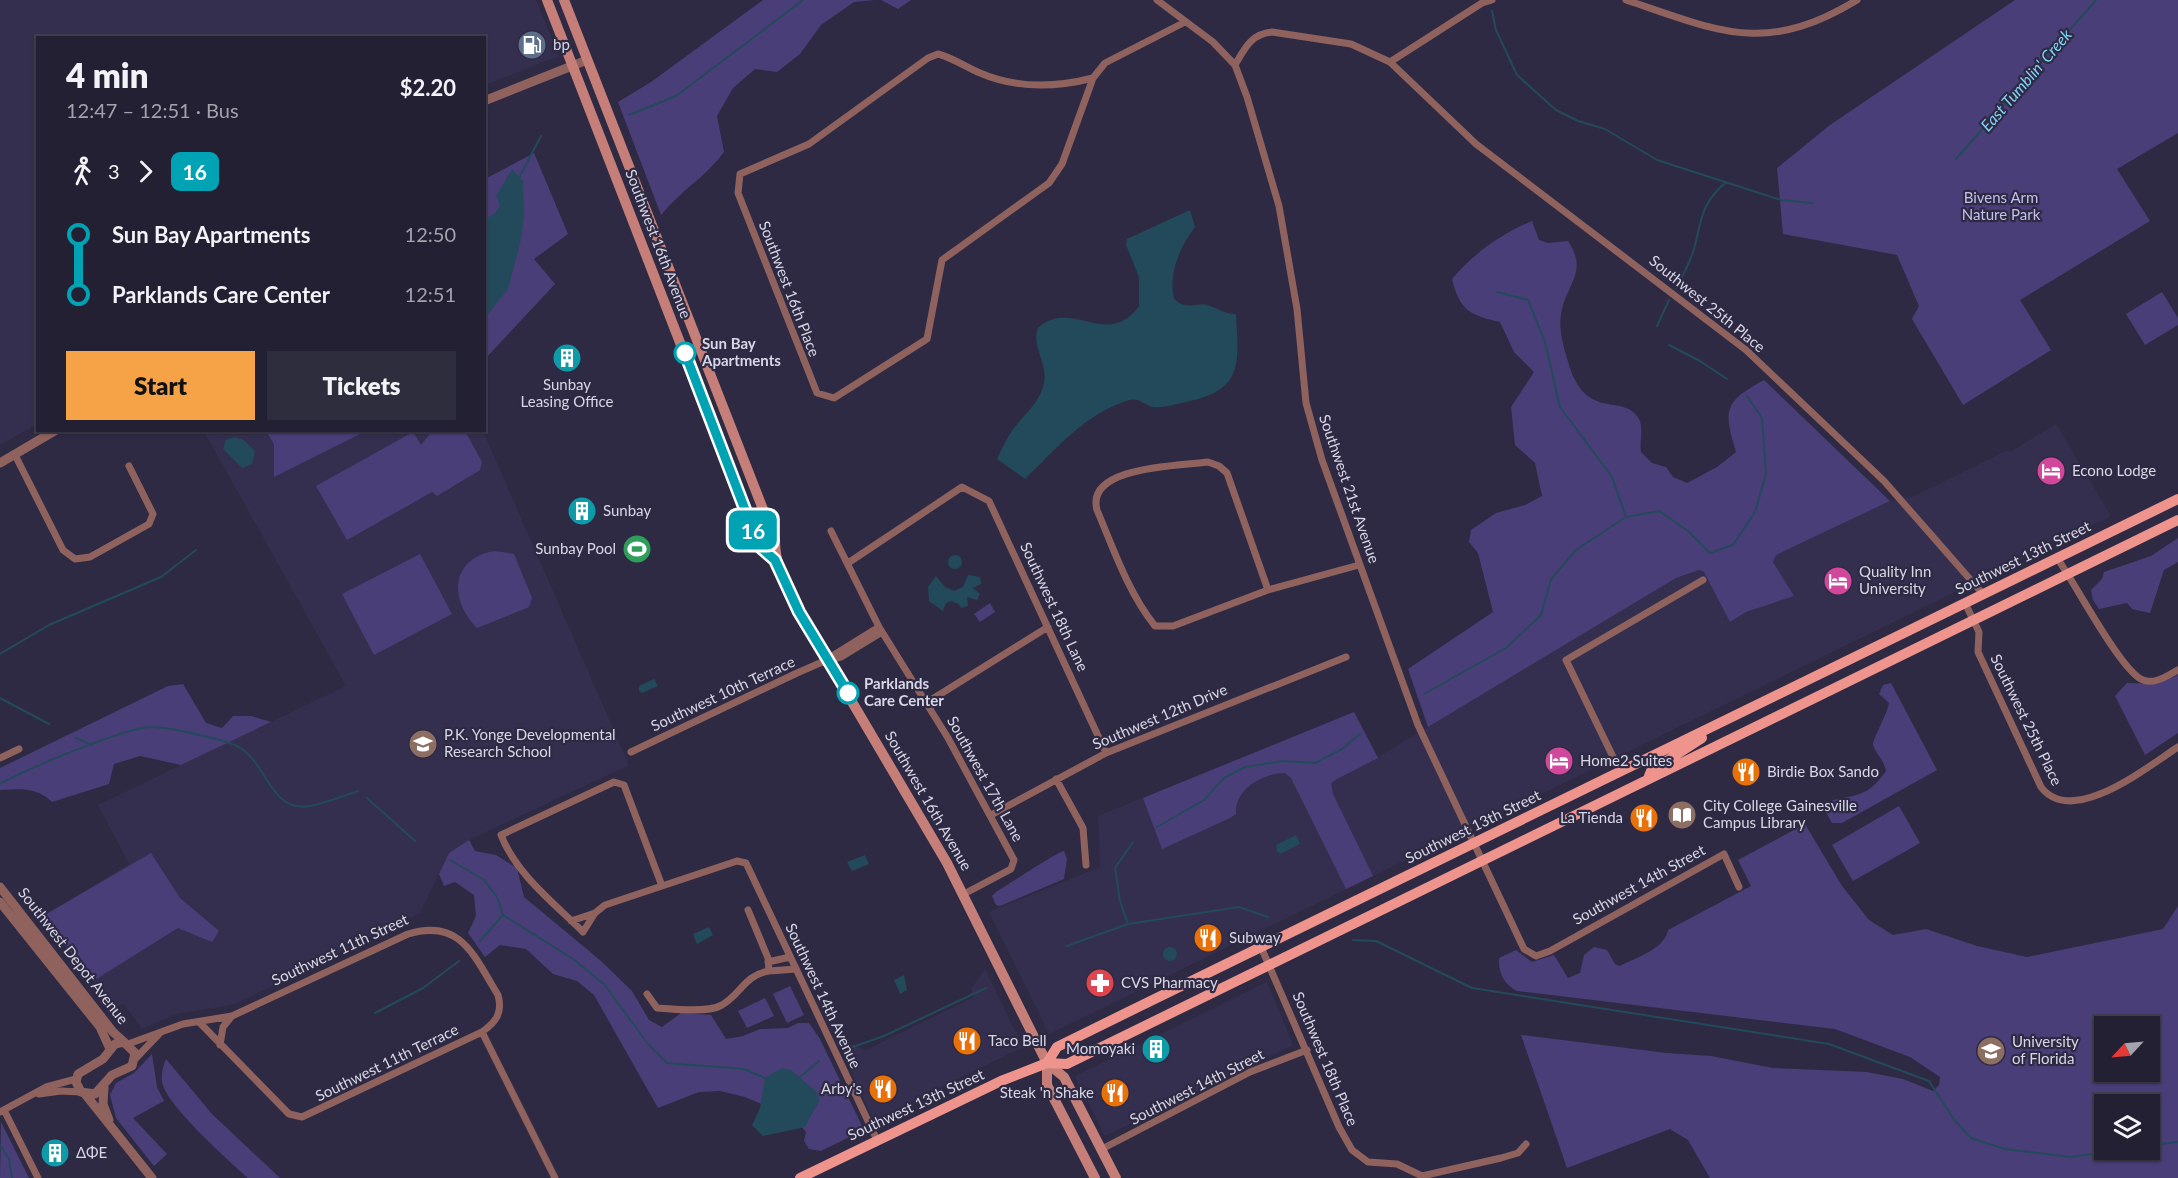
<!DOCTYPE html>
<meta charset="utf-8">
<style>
:root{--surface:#222032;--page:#2e2d3e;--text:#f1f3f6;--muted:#a2a3ac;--line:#3f3e4d;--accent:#f6a246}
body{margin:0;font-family:Lato,sans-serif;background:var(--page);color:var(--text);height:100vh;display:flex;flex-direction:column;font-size:22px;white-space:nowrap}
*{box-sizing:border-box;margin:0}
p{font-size:20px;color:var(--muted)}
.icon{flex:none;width:33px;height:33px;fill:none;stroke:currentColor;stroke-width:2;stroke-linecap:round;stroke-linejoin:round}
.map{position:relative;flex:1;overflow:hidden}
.sheet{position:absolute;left:36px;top:36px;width:450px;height:396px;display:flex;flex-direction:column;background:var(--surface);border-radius:0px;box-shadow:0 2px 4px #0004,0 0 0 2px var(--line)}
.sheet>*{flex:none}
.badge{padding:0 12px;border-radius:9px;font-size:21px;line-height:39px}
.needle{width:39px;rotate:244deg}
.fabs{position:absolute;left:2094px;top:1016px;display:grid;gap:12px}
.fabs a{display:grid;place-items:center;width:66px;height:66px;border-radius:0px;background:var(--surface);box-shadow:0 2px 4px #0004,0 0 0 2px var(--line);font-size:30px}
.map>.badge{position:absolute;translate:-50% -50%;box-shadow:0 0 0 3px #fff}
.legs{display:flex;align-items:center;gap:9px;height:66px;padding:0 30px;font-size:20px}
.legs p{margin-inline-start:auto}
.summary{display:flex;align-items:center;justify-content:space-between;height:102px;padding:0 30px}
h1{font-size:33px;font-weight:800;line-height:45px}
.action{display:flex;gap:12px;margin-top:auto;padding:12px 30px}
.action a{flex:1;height:69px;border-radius:0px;background:var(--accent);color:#111;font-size:24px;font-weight:800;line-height:69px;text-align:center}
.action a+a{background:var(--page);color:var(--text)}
ul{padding:0 30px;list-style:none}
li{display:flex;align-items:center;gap:21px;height:60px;font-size:22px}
li i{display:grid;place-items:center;width:9px;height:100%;margin:0 8px;background:currentColor}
li i::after{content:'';width:15px;height:15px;margin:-8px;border:4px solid;border-radius:50%;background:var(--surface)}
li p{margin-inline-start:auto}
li:first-child i{background:linear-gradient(#0000 50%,currentColor 0)}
li:last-child i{background:linear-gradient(currentColor 50%,#0000 0)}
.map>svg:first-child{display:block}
.built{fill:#342f4f}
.green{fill:#4a3e78;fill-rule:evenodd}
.water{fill:#234a5a}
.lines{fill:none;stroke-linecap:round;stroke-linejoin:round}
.stream{stroke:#234a5a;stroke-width:2}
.minor{stroke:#8f625e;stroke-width:7}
.tertiary{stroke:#8f625e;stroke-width:9}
.secondary{stroke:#c57f78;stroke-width:10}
.primary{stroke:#ee948c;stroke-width:10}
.line-1-casing{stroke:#fff;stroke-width:14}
.line-1{stroke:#00a3b4;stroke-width:9}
.stop-1-dot{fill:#fff;stroke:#00a3b4;stroke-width:3}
.labels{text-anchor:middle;stroke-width:4.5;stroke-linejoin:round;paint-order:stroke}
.poi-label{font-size:15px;fill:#d8d7e7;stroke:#2e2a43;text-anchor:start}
.park-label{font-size:15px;fill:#c4bfec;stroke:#2e2a43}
.street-label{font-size:15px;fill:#d8d7e7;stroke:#2e2a43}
.stop-label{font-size:15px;font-weight:bold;fill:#d8d7e7;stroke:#2e2a43;text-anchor:start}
.water-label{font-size:16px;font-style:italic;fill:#7fd3f6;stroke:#2e2a43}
</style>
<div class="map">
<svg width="2178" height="1178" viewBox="0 0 2178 1178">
<rect width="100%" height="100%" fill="#2e2a43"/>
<path class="built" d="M0 0H536L559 56 485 85 484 38H38L37 424 0 445Z
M2056 424 2111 516 1049 1034 989 912 1100 867 1098 816 1354 712 1378 757 1676 578 1699 570 1708 576 1730 622 1746 612 1793 596 1773 562 1776 555 1890 501 1912 497 2008 450 2010 452Z
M204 431H483L629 765 469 840 449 853 420 913 235 1004 177 1014 142 1029 124 1004 113 1008 43 916 129 864 98 805 346 686Z
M985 969 1023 1047 912 1101 913 1105 875 1124 836 1038 866 1050 974 997 971 989Z
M1267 982 1293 1045 1105 1136 1075 1076Z"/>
<path class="green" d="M763 0H875L854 2 821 25 800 54 777 72 755 69 733 88 717 116 724 152C707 176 680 191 661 215L618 102 651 82Z
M881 0H911L898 9Z
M2015 0H2178V133L2117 169 2150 221 2020 300 2051 350 1963 405 1912 319 1919 306 1897 255 1783 234 1777 168 1830 125Z
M534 153 568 234 534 259 555 284 485 359V179Z
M1532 221 1539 240 1548 243 1568 241C1589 272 1566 284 1561 314 1558 331 1565 352 1570 368 1587 419 1622 395 1637 416 1645 426 1639 441 1641 452L1652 463 1666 467 1673 477 1687 483 1717 467 1736 452C1723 409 1724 402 1764 380L1890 501 1776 555 1773 562 1794 596 1746 612 1730 622 1704 572 1699 570 1676 578 1428 727 1408 669 1493 612 1478 553 1469 542 1471 530 1496 513 1525 505 1542 496 1535 463 1515 445 1511 407 1534 372 1514 352 1500 322C1470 315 1460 311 1452 279 1474 253 1501 234 1532 221Z
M2162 292 2178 318V325L2145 345 2126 314Z
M433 430 465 431 482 462 480 470 437 496 432 492 347 540 316 486 413 432 421 445Z
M266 431H366L274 477V444Z
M2178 538V562L2164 570 2150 613 2132 609 2127 603 2099 609 2093 600 2091 590 2102 579 2104 572 2151 556Z
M495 551 514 554 532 598 529 607 477 628C449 600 450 558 495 551Z
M420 554 452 614 374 655 342 594Z
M990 603 995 612 980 622 974 614Z
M2178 675V733L2145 755 2115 696 2127 683 2157 684Z
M1891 683 1937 770 1842 823H1832L1823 807 1825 803C1854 792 1864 802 1886 771 1884 760 1876 754 1873 745 1872 740 1887 715 1889 703L1879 694 1883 685Z
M183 684 206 723 222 728 233 716H251L271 722 181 765 140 756 114 764 109 784 52 802C36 787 21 789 0 790V768L168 686Z
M1354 712 1378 758 1337 779 1331 783 1333 794 1373 876 1346 889 1291 778 1285 773C1262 773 1234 790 1236 814L1230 818 1162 849 1143 798Z
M1899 806 1920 843 1853 881 1832 845Z
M1805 824 1842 886 1869 920 1893 935 1926 929 1977 946 2027 957 2163 929 2178 906V1178H1710L1688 1140 1670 1129 1567 1168 1521 1035 1667 1053 1711 1056 1773 1068 1867 1072 1903 1079 1933 1091 1939 1085 1940 1077 1910 1057 1835 1029 1517 991C1504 984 1498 973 1499 958L1516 950 1532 962 1554 955 1568 978 1580 973 1584 955 1594 947 1607 950 1615 964 1620 966C1636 957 1664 950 1668 930L1751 886 1738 860ZM2104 1026H2150V1071H2104ZM2104 1104H2150V1149H2104Z
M469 840 475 851 496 855 517 868 524 897 601 961 632 991 649 1020 662 1027 681 1013 711 1015 726 1039 743 1036 760 1029 788 1028 798 1023H809L820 1039 864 1130 821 1151 809 1149 804 1141 806 1132 795 1118 745 1097 720 1091 699 1092 658 1108 594 995 577 981 553 974 526 949 500 945 485 957 468 933 476 916 474 895 455 882 444 886 439 874 449 853Z
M1064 851 1067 859 1064 879 1000 906 996 905 992 896 996 892C1006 886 1057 852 1064 851Z
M151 853 180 898 219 931 212 942 178 928 93 981 43 916Z
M790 986 804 1015 787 1023 773 994Z
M765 998 774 1016 747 1028 738 1011Z
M152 1054 157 1087 164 1101 133 1118 167 1154 154 1166 116 1118 110 1095 116 1083 134 1073Z
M166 1059 212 1114 280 1178H248C229 1161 166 1105 162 1082 161 1074 163 1066 166 1059Z
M1 1121 2 1124 29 1178H0Z"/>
<path class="water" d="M512 169 523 181 524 218 520 244 508 289 485 318V218C493 216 496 213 500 205L496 196Z
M1190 210 1195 227C1180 247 1168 273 1174 299 1185 310 1195 303 1207 305 1218 308 1224 314 1236 314 1238 360 1245 389 1190 401 1180 403 1165 408 1154 407 1145 406 1140 397 1129 400 1086 413 1056 449 1025 479L997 459C1001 451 1005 441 1010 434 1021 416 1040 404 1044 383 1048 363 1031 346 1038 328 1070 297 1108 350 1139 306V277L1126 245 1127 239Z
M234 437 244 440 255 451 252 464 242 468 223 449 226 440Z
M948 562a7 7 0 1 1 14 0a7 7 0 1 1-14 0Z
M968 575 980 577 981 584 973 588 980 594 977 600 967 597 968 606 961 608 959 604 951 601 946 603 943 611 929 601 928 587 936 576 945 587 954 591 963 587Z
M654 679 658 686 642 693 639 691V686Z
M1296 835 1300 844 1280 854 1277 851 1276 845Z
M865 855 869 864 852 871 847 862Z
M709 927 713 935 697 944 693 934Z
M1163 954a7 7 0 1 1 14 0a7 7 0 1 1-14 0Z
M904 975 907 990 900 994 894 980Z
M782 1068 791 1070 818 1093 819 1101 805 1127 763 1136 752 1125 760 1108 765 1078Z"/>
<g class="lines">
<path class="stream" d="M1492 11 1496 30 1517 75 1556 110 1578 121 1605 129 1657 160 1781 200 1812 203
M629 115 676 96 803 0
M1956 159 2096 0
M520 176 541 136
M1676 288C1683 275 1690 263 1694 249 1702 219 1700 205 1726 182
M1497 292 1528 300 1545 342 1560 407 1612 477 1626 517
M1657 326 1669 300
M1669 345 1700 361 1727 379
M0 654 49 625 161 577 196 550
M1424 694 1506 648 1541 615 1551 579 1576 550 1626 517 1659 511 1688 531 1710 553 1733 545 1755 512 1766 474 1762 418 1747 396
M0 698 49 724
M76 738 92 745
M0 784C25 770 127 726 153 727 167 727 226 740 237 746 268 762 269 813 310 806 326 803 342 796 358 791
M367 798 415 841
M1157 827 1204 800 1224 778 1245 767 1283 761 1315 763 1342 749 1360 734
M450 860 484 880 497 897 503 915 573 959 604 984 648 1044 667 1063 744 1069 765 1078
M1128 924 1120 901 1115 868 1133 842
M1353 940 1376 941 1472 988 1829 1044 1929 1081 1955 1121 1971 1138 2005 1149 2070 1157 2129 1149
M480 941 503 915
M1067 946 1128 924 1239 907 1268 917
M375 1013 423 988 459 961
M844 1050 884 1036 986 988
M800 1077 819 1061
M0 1145 9 1159 12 1178
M2150 1145 2178 1142"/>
<path class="minor" d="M1157 0 1213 42 1235 65 1247 97 1279 206 1297 309 1306 403 1322 460 1418 725 1524 949 1536 956 1550 951 1724 854 1739 887
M1626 0C1719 31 1765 56 1857 0
M1390 62 1482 3 1492 0
M1235 65C1245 48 1251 34 1272 32L1351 44 1390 62 1476 144 1746 350 1884 481 1983 594
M1093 78C1054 88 1017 89 980 73 966 67 953 58 938 54L928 58 809 144 740 174 738 193 817 393 834 398 927 339 942 260 1049 183 1062 164 1093 78 1105 63 1185 22
M15 455 63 550 75 559 90 557 149 524 153 514 129 466
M831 531 879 627 948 738 1014 860 1011 869 964 894
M2057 558C2074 581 2121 672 2143 680 2155 685 2168 675 2178 670
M848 563 962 487 989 501 1106 753
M1268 590 1227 473 1219 466 1208 462C1179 466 1085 466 1097 510 1114 550 1128 592 1155 626H1173L1268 590 1359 565
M1965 603 1979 632 1978 652 2041 787C2072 828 2147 767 2178 747
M829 658 879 627
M926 703 1048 627
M631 752 797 673 827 660 841 657 882 632
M0 758 19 749
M1616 763 1566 660 1703 580
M1056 779 1083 828 1086 865
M991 815 1106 753 1346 657
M662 886 624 785 614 782 501 835C516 874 554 903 583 932L595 913 605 905 737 861 746 863 877 1140
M571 921 595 913
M1261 947 1339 1127 1352 1150 1368 1162 1397 1164 1422 1176 1501 1158 1518 1153 1526 1144
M768 962 790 957
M769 971 796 969
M647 994 657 1008C672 1009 706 1013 720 1006 740 996 744 975 769 971L768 958 748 910
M482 1032 555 1178
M128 1044 183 1024 232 1016 408 934C461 918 474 956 498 995 503 1013 496 1022 482 1032L302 1117 289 1114 199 1022
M220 1045 223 1027 232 1016
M136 1058 159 1034
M39 1094 61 1091 81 1092
M4 1110 38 1178
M0 1112 46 1087 76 1079
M1100 1150 1250 1072 1307 1050"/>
<path class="tertiary" d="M484 101 587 60
M0 463 56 430
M0 887 113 1032 124 1042
M0 902 100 1027 110 1049
M124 1042 135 1053 132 1066 112 1075 95 1094 81 1092 76 1082 78 1074 103 1059 115 1044Z
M104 1087 103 1104 109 1120
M85 1094 152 1178"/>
<path class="secondary" d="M547 0 759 546 775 560
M564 0 775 540C775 568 787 587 799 612L947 863 1047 1063 1064 1077 1116 1178
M1047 1063V1085L1095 1178"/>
<path class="primary" d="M1649 776 1651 771 1702 738
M1047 1063 1057 1047 1124 1014 2178 499
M800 1178 1001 1081 1047 1063 1067 1064 2178 520"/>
</g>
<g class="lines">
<g class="line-1-casing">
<path id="line-1" d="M685 353 759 546 775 560 799 612 848 693"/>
</g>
<use href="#line-1" class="line-1"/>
</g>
<defs>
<g id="fuel-disc" transform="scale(1.5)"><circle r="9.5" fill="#5c6f8a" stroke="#2e2a43"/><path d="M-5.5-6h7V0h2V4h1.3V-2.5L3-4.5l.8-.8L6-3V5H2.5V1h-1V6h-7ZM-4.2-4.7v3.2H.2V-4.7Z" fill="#fff"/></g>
<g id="building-disc" transform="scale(1.5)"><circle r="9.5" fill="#0f9aa8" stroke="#2e2a43"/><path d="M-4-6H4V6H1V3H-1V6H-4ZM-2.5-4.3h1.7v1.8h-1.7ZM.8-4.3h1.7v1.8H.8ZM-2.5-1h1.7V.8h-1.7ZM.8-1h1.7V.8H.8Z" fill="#fff"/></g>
<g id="hotel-disc" transform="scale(1.5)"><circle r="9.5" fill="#d1479c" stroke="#2e2a43"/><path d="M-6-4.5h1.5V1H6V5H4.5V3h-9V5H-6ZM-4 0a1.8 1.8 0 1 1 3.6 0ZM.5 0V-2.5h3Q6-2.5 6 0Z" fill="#fff"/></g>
<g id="stadium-disc" transform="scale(1.5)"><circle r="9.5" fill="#2e9e5b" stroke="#2e2a43"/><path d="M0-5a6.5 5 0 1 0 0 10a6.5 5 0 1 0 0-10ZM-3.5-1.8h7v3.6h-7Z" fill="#fff"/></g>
<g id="school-disc" transform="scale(1.5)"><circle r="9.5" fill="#8d6e63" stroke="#2e2a43"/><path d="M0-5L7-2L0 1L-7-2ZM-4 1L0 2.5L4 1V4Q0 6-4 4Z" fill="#fff"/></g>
<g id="restaurant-disc" transform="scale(1.5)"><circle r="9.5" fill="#e8710a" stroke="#2e2a43"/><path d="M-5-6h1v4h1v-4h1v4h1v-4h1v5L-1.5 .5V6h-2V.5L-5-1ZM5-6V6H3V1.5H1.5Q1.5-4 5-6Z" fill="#fff"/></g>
<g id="library-disc" transform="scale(1.5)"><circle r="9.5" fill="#8d6e63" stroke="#2e2a43"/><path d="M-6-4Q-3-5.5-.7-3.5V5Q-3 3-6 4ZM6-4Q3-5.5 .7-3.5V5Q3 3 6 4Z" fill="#fff"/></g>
<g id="pharmacy-disc" transform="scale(1.5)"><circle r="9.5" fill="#e0444e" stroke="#2e2a43"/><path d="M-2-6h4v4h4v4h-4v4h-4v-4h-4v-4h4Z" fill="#fff"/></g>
<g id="university-disc" transform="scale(1.5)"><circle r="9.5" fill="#8d6e63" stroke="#2e2a43"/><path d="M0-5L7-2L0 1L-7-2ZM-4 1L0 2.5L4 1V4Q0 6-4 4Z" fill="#fff"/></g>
</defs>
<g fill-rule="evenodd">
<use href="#fuel-disc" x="532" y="45"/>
<use href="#building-disc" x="567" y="358"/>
<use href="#hotel-disc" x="2051" y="471"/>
<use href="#building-disc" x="582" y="511"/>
<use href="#stadium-disc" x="637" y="549"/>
<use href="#hotel-disc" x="1838" y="581"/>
<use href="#school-disc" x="423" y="744"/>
<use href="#hotel-disc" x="1559" y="761"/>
<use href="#restaurant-disc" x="1746" y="772"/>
<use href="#library-disc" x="1682" y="815"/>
<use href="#restaurant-disc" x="1644" y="818"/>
<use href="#restaurant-disc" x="1208" y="938"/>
<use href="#pharmacy-disc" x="1100" y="983"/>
<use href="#restaurant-disc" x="967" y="1041"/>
<use href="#building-disc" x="1156" y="1049"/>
<use href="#university-disc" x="1991" y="1051"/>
<use href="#restaurant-disc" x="883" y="1089"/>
<use href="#restaurant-disc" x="1115" y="1093"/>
<use href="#building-disc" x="55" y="1153"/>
</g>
<g class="stop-1-dot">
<circle cx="685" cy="353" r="10"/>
<circle cx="848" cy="693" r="10"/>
</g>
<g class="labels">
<g class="poi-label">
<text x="553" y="50">bp</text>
<text x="567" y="390" text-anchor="middle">Sunbay<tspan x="567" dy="17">Leasing Office</tspan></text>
<text x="2072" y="476">Econo Lodge</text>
<text x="603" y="516">Sunbay</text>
<text x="616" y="554" text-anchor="end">Sunbay Pool</text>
<text x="1859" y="577">Quality Inn<tspan x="1859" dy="17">University</tspan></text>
<text x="444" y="740">P.K. Yonge Developmental<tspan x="444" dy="17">Research School</tspan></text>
<text x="1580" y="766">Home2 Suites</text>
<text x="1767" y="777">Birdie Box Sando</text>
<text x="1703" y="811">City College Gainesville<tspan x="1703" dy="17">Campus Library</tspan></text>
<text x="1623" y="823" text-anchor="end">La Tienda</text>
<text x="1229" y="943">Subway</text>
<text x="1121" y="988">CVS Pharmacy</text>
<text x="988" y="1046">Taco Bell</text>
<text x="2012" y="1047">University<tspan x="2012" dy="17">of Florida</tspan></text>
<text x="1135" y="1054" text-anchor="end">Momoyaki</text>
<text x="862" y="1094" text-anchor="end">Arby's</text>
<text x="1094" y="1098" text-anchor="end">Steak 'n Shake</text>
<text x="76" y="1158">ΔΦΕ</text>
</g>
<g class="park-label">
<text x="2001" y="203">Bivens Arm<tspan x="2001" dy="17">Nature Park</tspan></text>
</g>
<g class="street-label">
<text transform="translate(658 244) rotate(69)" y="5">Southwest 16th Avenue</text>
<text transform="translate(789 289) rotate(69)" y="5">Southwest 16th Place</text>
<text transform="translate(1707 304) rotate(39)" y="5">Southwest 25th Place</text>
<text transform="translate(1349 489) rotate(71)" y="5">Southwest 21st Avenue</text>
<text transform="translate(2023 558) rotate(-26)" y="5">Southwest 13th Street</text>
<text transform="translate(1054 607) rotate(65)" y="5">Southwest 18th Lane</text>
<text transform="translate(723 694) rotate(-25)" y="5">Southwest 10th Terrace</text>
<text transform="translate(1160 717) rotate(-23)" y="5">Southwest 12th Drive</text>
<text transform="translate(2026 720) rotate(64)" y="5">Southwest 25th Place</text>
<text transform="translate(985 779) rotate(61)" y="5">Southwest 17th Lane</text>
<text transform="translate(928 801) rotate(60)" y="5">Southwest 16th Avenue</text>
<text transform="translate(1473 827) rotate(-26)" y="5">Southwest 13th Street</text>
<text transform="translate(1639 885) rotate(-29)" y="5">Southwest 14th Street</text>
<text transform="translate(340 950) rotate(-25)" y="5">Southwest 11th Street</text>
<text transform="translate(73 956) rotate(52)" y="5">Southwest Depot Avenue</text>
<text transform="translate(823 996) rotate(65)" y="5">Southwest 14th Avenue</text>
<text transform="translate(1325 1059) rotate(67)" y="5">Southwest 18th Place</text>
<text transform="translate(387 1063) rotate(-26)" y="5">Southwest 11th Terrace</text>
<text transform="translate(1197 1087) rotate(-27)" y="5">Southwest 14th Street</text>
<text transform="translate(916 1105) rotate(-25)" y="5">Southwest 13th Street</text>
</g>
<g class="stop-label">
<text x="702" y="349">Sun Bay<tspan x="702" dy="17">Apartments</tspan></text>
<text x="864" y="689">Parklands<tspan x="864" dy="17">Care Center</tspan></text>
</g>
<g class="water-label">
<text transform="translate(2026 80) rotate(-49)" y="6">East Tumblin' Creek</text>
</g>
</g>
</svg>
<div class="fabs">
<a><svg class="needle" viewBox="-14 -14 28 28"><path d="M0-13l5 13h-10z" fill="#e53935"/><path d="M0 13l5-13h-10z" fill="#a2a3ac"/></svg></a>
<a><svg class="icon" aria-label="layers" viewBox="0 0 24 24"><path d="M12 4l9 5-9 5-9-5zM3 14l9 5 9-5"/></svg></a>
</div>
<b class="badge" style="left:753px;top:530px;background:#00a3b4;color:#fff">16</b>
<section class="sheet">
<div class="summary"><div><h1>4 min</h1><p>12:47 – 12:51 · Bus</p></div><b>$2.20</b></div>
<div class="legs"><svg class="icon" aria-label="walk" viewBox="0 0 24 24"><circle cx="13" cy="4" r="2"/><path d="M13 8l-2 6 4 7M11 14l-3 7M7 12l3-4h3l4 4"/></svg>3<svg class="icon" aria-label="forward" viewBox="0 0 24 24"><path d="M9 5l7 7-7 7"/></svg><b class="badge" style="background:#00a3b4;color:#fff">16</b></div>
<ul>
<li><i style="color:#00a3b4"></i><b>Sun Bay Apartments</b><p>12:50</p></li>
<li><i style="color:#00a3b4"></i><b>Parklands Care Center</b><p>12:51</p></li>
</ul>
<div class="action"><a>Start</a><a>Tickets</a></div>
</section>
</div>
